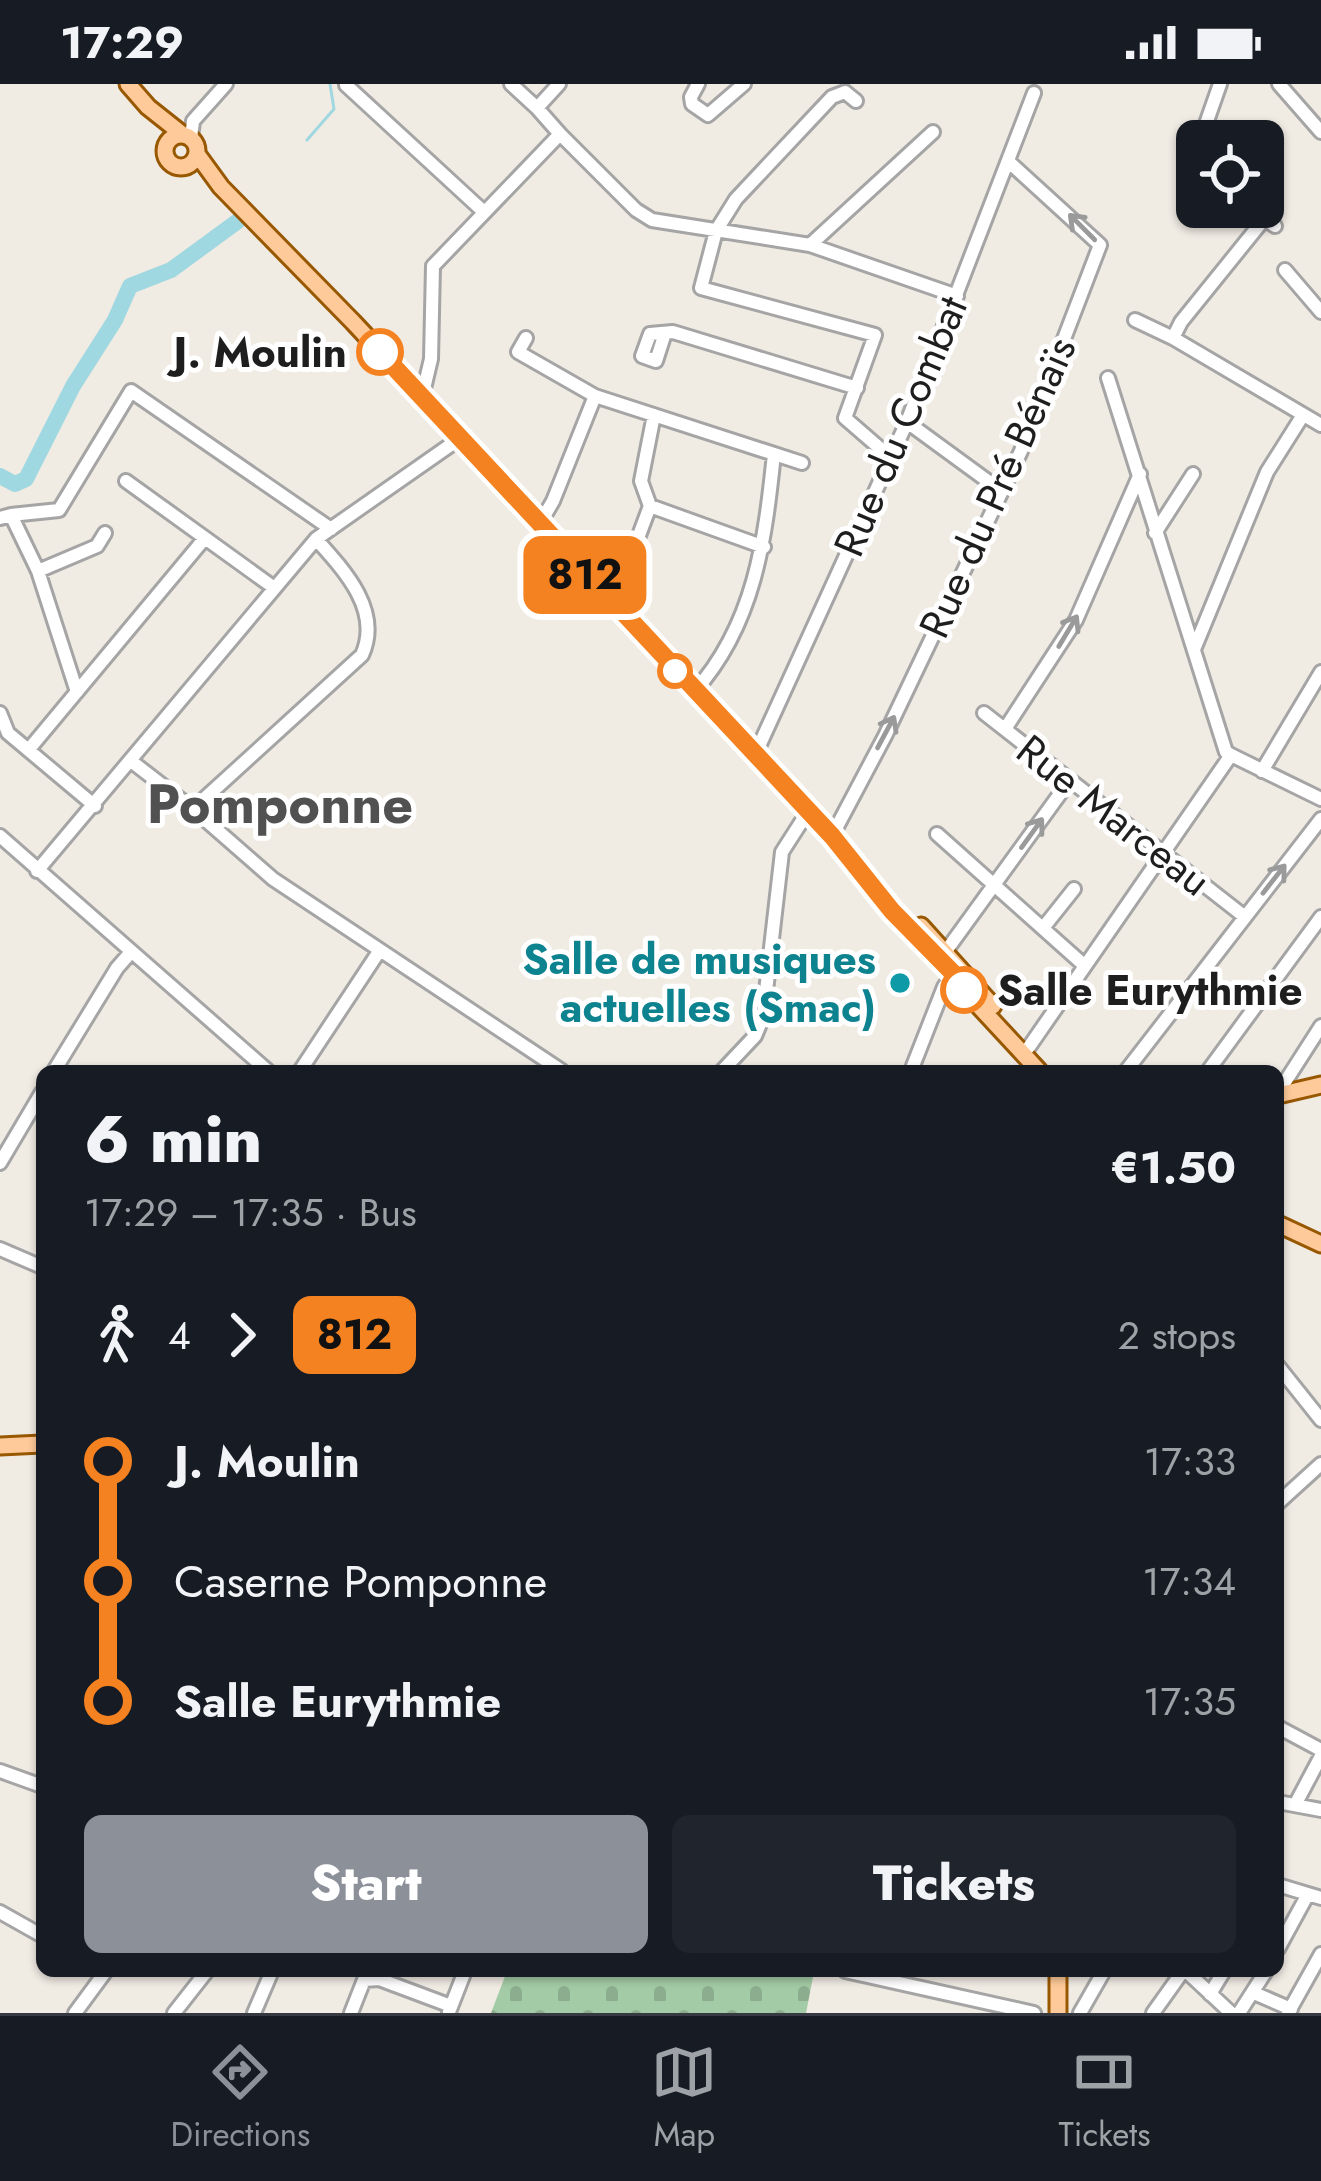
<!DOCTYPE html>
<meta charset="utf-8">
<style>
:root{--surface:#171b24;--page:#20242c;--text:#f1f3f6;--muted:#9ea1a6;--line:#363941;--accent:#8c9099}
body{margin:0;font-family:Jost,sans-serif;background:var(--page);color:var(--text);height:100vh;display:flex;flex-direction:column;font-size:45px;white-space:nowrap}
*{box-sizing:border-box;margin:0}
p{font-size:39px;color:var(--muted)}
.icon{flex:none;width:66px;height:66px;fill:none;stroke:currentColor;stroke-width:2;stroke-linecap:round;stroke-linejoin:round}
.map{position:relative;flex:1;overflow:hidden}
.side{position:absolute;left:36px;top:981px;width:1248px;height:912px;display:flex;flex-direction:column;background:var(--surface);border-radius:18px;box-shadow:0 3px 9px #0004}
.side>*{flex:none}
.badge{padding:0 24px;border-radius:18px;font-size:42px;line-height:78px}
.tools{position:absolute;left:1176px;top:36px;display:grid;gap:24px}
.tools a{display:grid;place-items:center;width:108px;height:108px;border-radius:18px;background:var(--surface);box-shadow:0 3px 9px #0004;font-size:60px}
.map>.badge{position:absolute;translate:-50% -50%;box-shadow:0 0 0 6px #fff}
.legs{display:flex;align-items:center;gap:18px;height:132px;padding:0 48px;font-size:39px}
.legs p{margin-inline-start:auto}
.headline{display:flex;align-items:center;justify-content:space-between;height:204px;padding:0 48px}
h1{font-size:66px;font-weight:800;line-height:90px}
.cta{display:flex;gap:24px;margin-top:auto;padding:24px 48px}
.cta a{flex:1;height:138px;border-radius:18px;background:var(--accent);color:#fff;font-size:48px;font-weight:800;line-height:138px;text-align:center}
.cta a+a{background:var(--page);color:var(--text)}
ul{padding:0 48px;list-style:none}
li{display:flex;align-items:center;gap:42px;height:120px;font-size:45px}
li i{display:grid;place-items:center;width:18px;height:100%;margin:0 15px;background:currentColor}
li i::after{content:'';width:30px;height:30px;margin:-15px;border:9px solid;border-radius:50%;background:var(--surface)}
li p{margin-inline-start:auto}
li:first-child i{background:linear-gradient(#0000 50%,currentColor 0)}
li:last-child i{background:linear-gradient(currentColor 50%,#0000 0)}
.status{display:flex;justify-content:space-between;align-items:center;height:84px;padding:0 60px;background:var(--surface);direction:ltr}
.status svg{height:33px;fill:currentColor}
.tab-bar{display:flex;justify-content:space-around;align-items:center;height:168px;border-top:3px solid var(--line);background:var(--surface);font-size:33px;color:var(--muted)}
.tab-bar a{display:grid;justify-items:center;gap:6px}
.tab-bar .current{color:var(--accent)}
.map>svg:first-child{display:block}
.cemetery{fill:url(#cemetery-stones)}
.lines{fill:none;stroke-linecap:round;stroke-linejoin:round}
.stream{stroke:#a0d8e1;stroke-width:3}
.river{stroke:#a0d8e1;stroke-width:16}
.minor-casing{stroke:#a5a5a5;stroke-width:18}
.major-casing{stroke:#985800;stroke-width:21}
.minor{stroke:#fff;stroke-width:12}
.major{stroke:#ffca99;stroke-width:15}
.oneway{stroke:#9a9a9a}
.line-1-casing{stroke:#fff;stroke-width:27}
.line-1{stroke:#f58220;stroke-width:18}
.stop-1-dot{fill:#fff;stroke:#f58220;stroke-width:6}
.culture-dot{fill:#0f9aa8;stroke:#fff;stroke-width:4.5}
.labels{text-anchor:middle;stroke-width:10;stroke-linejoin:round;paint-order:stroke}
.stop-label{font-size:42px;font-weight:bold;fill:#1e1e1e;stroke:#fff;text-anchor:end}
.street-label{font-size:42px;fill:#1e1e1e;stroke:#fff}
.culture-label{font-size:42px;font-weight:bold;fill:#0d838f;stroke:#fff;text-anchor:end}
.district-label{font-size:54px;font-weight:bold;fill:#515151;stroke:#fff}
</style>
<div class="status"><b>17:29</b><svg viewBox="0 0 49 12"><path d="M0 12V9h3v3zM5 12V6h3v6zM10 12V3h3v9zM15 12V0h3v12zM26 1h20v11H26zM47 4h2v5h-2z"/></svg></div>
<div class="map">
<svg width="1321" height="1929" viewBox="0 0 1321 1929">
<defs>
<pattern id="cemetery-stones" width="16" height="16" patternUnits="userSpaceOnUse" patternTransform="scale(3)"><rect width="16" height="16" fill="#a3cba5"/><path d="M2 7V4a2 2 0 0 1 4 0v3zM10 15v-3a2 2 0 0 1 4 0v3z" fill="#8cae8e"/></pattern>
</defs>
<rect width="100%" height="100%" fill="#f0ebe3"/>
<path class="cemetery" d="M507 1887H626L638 1891 639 1887 814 1888 806 1929H491Z"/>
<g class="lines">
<path class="stream" d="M307 56 334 25 330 0"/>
<path class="river" d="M0 392 15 400 26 395 73 302 115 236 130 202 171 186 238 137"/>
<g class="minor-casing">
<path id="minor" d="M511 0 537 24
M698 0 691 13 692 20 708 31 744 0
M1279 0 1321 48
M346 1 484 128
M856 17 845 8 832 13 736 115 716 147 701 204 875 251 845 334 890 373
M560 50 636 126 652 136 810 161 957 212
M191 54 193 37 226 0
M1200 57 1220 0
M1197 66 1190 85 1197 89
M1248 123 1275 142
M810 161 933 48
M1285 186 1321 228
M1135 236 1173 254 1321 341
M665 249 656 277 642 272 650 250 673 248 857 304
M526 254 518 268 595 312 802 379
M1173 254 1181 238 1265 134
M1108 294 1226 668 1231 671
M422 313 431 275 433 182 560 50 537 24 559 0
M907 338 1000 406
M126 397 273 503
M650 422 764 463
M11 431 59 426 131 307 331 445
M0 434 11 431 38 487 77 608
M539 441 553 417 593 317
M1155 449 1193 390
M38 487 97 462 105 449
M613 521 650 422 641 397 654 331
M1195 563 1267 388 1303 331
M694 608C755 540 765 456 774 370
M0 629 8 649 95 722
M984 629 1245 833
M1005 645 1076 536 1140 390
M30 664 205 454
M755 671 907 338 1034 9
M1231 671 1321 715
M131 677 193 725 273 795 562 987
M1262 687 1321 588
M193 725 362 571C382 527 345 487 316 455
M937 750 1085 882
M0 752 268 987
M832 752 885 652 1021 367 1100 161 1009 78
M37 787 316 455 459 355
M1043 844 1074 805
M937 872 946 867 1070 696
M1029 963 1231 671
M54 987 117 884 131 868
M300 987 380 866
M722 987 755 952 763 933 782 768 807 729
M911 987 944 903 953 889
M1126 987 1321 735
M1208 987 1321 833
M1278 1009 1321 942
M0 1079 42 1008
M0 1165 42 1183
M1278 1282 1321 1336
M1278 1419 1321 1380
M1278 1643 1321 1666
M0 1687 42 1702
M1278 1718 1321 1726
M1295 1721 1321 1672
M1278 1801 1321 1814
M0 1828 39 1850
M1278 1865 1308 1810
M845 1887 1034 1929
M1186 1887 1231 1929
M379 1895 451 1922
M1254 1909 1291 1925
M1210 1910 1224 1887
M449 1928 465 1887
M75 1929 106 1887
M174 1929 207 1887
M254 1929 272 1887
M351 1929 364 1896 379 1895
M1080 1929 1104 1887
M1153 1929 1183 1887
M1239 1929 1266 1887
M1288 1929 1321 1870"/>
</g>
<g class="major-casing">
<path id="major" d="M128 0 148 23 182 50
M165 67a16 16 0 1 1 32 0a16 16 0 1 1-32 0Z
M197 70 221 103 353 238 832 752 893 827 953 889 964 906 1039 987
M921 842 993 922
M1278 1011 1321 1001
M1278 1140 1321 1160
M0 1362 42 1360
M1058 1929V1887"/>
</g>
<use href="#minor" class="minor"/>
<use href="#major" class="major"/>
</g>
<defs><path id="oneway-shaft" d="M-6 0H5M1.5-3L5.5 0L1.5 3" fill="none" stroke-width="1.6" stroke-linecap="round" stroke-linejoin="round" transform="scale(3)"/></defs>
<g class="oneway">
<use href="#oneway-shaft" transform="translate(1082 143) rotate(-135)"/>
<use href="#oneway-shaft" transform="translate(1068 547) rotate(-59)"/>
<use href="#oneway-shaft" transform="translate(886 648) rotate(-62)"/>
<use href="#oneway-shaft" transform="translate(1032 749) rotate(-54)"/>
<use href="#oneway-shaft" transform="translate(1274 795) rotate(-52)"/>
</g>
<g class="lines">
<g class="line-1-casing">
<path id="line-1" d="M380 268 832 752 892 827 953 889 964 906"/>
</g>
<use href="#line-1" class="line-1"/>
</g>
<g class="stop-1-dot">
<circle cx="380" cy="268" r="21"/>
<circle cx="675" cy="587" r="15"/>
<circle cx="964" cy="906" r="21"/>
</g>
<circle class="culture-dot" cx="900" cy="899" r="12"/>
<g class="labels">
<g class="stop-label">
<text x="347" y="283">J. Moulin</text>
<text x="997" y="921" text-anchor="start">Salle Eurythmie</text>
</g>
<g class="street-label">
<text transform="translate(900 342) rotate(-67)" y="15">Rue du Combat</text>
<text transform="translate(997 403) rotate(-66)" y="15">Rue du Pré Bénaïs</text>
<text transform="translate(1114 731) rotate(38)" y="15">Rue Marceau</text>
</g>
<g class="culture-label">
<text x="876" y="890">Salle de musiques<tspan x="876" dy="48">actuelles (Smac)</tspan></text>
</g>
<g class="district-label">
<text x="280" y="739">Pomponne</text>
</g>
</g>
</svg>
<div class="tools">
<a><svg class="icon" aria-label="locate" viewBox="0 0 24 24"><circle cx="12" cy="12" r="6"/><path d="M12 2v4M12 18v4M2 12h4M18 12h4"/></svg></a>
</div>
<b class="badge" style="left:585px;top:491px;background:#f58220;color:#111">812</b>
<section class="side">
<div class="headline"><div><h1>6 min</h1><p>17:29 – 17:35 · Bus</p></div><b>€1.50</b></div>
<div class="legs"><svg class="icon" aria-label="walk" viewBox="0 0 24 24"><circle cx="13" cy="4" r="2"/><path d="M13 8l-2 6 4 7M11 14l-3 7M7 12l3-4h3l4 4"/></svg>4<svg class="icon" aria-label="forward" viewBox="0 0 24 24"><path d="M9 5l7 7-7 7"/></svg><b class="badge" style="background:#f58220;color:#111">812</b><p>2 stops</p></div>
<ul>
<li><i style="color:#f58220"></i><b>J. Moulin</b><p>17:33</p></li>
<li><i style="color:#f58220"></i><span>Caserne Pomponne</span><p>17:34</p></li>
<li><i style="color:#f58220"></i><b>Salle Eurythmie</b><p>17:35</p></li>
</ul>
<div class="cta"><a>Start</a><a>Tickets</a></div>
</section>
</div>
<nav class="tab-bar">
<a class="current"><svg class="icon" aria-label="directions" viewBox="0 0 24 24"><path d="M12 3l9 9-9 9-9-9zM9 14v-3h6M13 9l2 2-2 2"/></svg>Directions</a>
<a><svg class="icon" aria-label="map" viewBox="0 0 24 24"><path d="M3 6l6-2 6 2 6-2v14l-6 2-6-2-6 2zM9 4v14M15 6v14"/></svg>Map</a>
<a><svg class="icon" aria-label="tickets" viewBox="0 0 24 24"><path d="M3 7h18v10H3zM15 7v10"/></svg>Tickets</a>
</nav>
